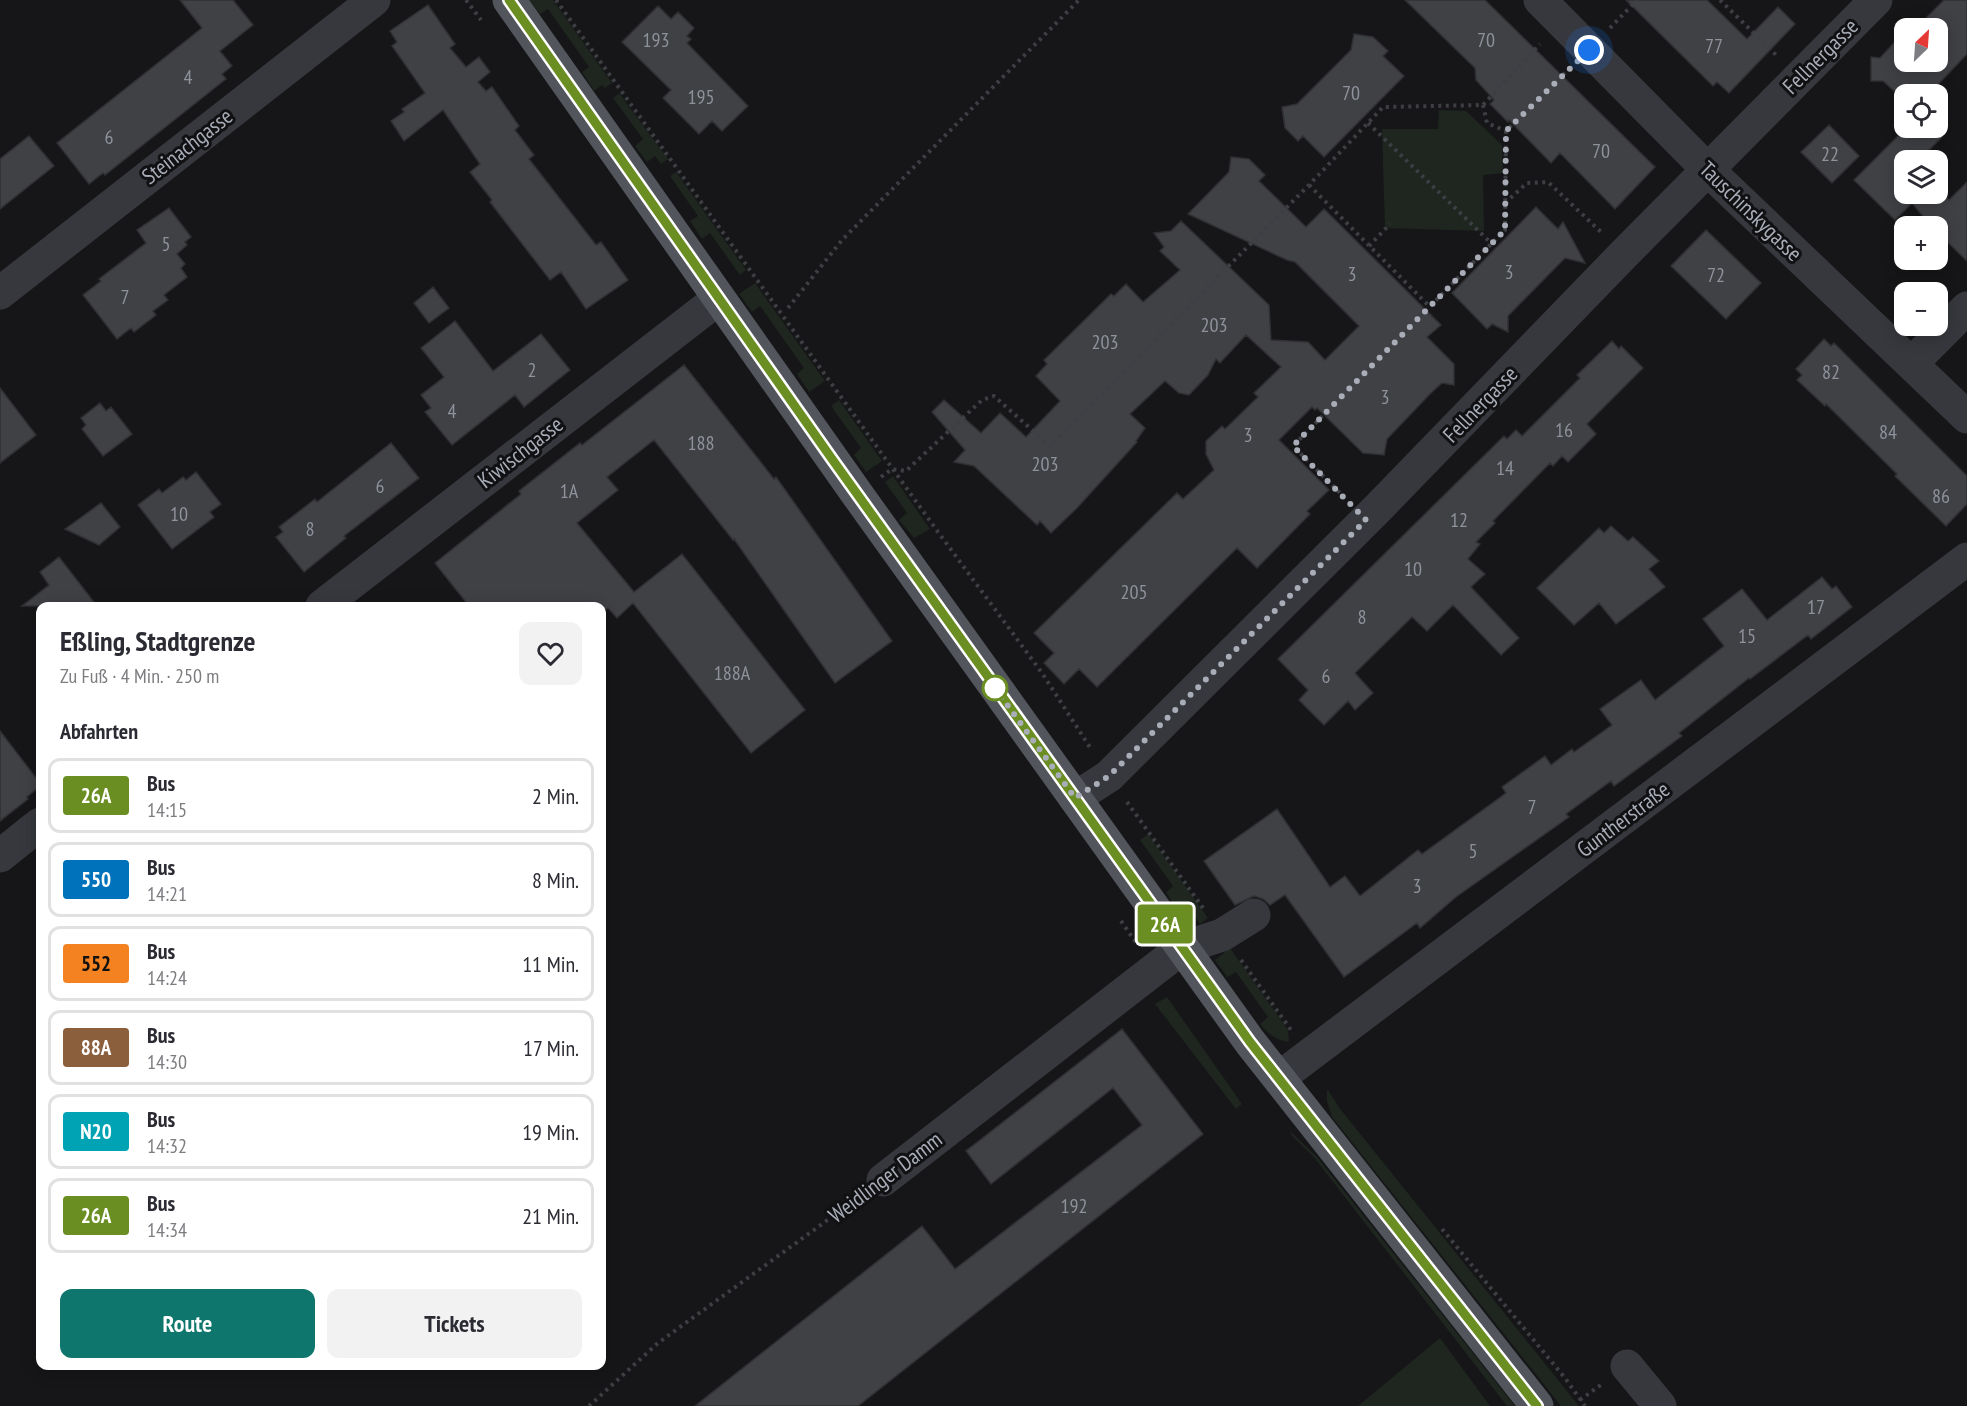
<!DOCTYPE html>
<html lang="de">
<meta charset="utf-8">
<style>
:root{--surface:#fff;--page:#f2f2f3;--text:#2b2b33;--muted:#7c7c81;--line:#e1e1e2;--accent:#0f766e}
body{margin:0;font-family:"PT Sans Narrow",sans-serif;background:var(--page);color:var(--text);height:100vh;display:flex;flex-direction:column;font-size:22px;white-space:nowrap}
*{box-sizing:border-box;margin:0}
p{font-size:20px;color:var(--muted)}
.icon{flex:none;width:33px;height:33px;fill:none;stroke:currentColor;stroke-width:2;stroke-linecap:round;stroke-linejoin:round}
.map{position:relative;flex:1;overflow:hidden}
.side{position:absolute;left:36px;top:602px;width:570px;height:768px;display:flex;flex-direction:column;background:var(--surface);border-radius:12px;box-shadow:0 3px 15px #0003}
.side>*{flex:none}
.badge{padding:0 12px;border-radius:4px;font-size:21px;line-height:39px}
.needle{width:39px;rotate:25deg}
.controls{position:absolute;left:1894px;top:18px;display:grid;gap:12px}
.controls a{display:grid;place-items:center;width:54px;height:54px;border-radius:12px;background:var(--surface);box-shadow:0 3px 15px #0003;font-size:30px}
.you{position:absolute;width:30px;height:30px;margin:-15px;border:4px solid #fff;border-radius:50%;background:#1a73e8;box-shadow:0 0 0 9px #1a73e833}
.map>.badge{position:absolute;translate:-50% -50%;box-shadow:0 0 0 3px #fff}
h2{padding:0 24px;font-size:22px;line-height:54px}
.round{display:grid;place-items:center;flex:none;width:63px;height:63px;border-radius:12px;background:var(--page)}
.head{display:flex;align-items:center;justify-content:space-between;height:102px;padding:0 24px}
h1{font-size:28px;font-weight:800;line-height:45px}
.primary-button{display:flex;gap:12px;margin-top:auto;padding:12px 24px}
.primary-button a{flex:1;height:69px;border-radius:12px;background:var(--accent);color:#fff;font-size:24px;font-weight:800;line-height:69px;text-align:center}
.primary-button a+a{background:var(--page);color:var(--text)}
ul{padding:0;list-style:none}
li{display:flex;align-items:center;gap:18px;height:75px;margin:0 12px 9px;padding:0 12px;border:3px solid var(--line);border-radius:12px}
li div{flex:1}
li b{display:block;font-size:22px}
li em{font-style:normal}
li .badge{min-width:66px;font-weight:700;text-align:center}
.map>svg:first-child{display:block}
.green{fill:#1e261f}
.building{fill:#404145;stroke:#303034;stroke-width:1.5}
.lines{fill:none;stroke-linecap:round;stroke-linejoin:round}
.path{stroke:#3d3f44;stroke-width:4;stroke-dasharray:3 4.5;stroke-linecap:butt}
.minor{stroke:#37383d;stroke-width:33}
.major{stroke:#53555c;stroke-width:33}
.line-casing{stroke:#fff;stroke-width:14}
.line{stroke:#6b8e23;stroke-width:9}
.walk{stroke:#a8adb8;stroke-width:6;stroke-dasharray:0 10.8}
.stop-dot{fill:#fff;stroke:#6b8e23;stroke-width:3}
.labels{text-anchor:middle;stroke-width:6;stroke-linejoin:round;paint-order:stroke}
.number-label{font-size:20px;fill:#8e929b}
.street-label{font-size:22px;fill:#a8adb8;stroke:#111113}
</style>
<div class="map">
<svg width="1967" height="1406" viewBox="0 0 1967 1406">
<rect width="100%" height="100%" fill="#161618"/>
<path class="green" d="M529 0H553L612 83 605 88 602 85 594 91 582 72 589 67 548 9 540 14Z
M619 93 668 159 661 164 655 156 647 162 635 146 643 139 613 98Z
M1439 110 1466 111 1502 145 1503 173 1483 175 1484 231 1385 228 1382 129H1438Z
M676 172 746 270 740 275 710 233 702 239 690 221 698 216 670 176Z
M755 283 825 381 809 392 797 374 804 368 760 306 752 312 739 294Z
M839 400 882 461 866 472 854 455 861 448 831 406Z
M893 476 930 529 914 538 899 520 907 513 885 482Z
M1148 834 1208 918 1200 924 1187 906 1178 911 1166 893 1173 886 1140 840Z
M1230 948 1288 1030 1289 1042C1276 1040 1268 1034 1260 1024L1268 1017 1236 972 1227 977 1215 960Z
M1167 997 1242 1104 1236 1109 1155 1004Z
M1327 1089 1341 1110 1579 1406H1561L1332 1117 1327 1101Z
M1290 1131 1317 1157 1515 1406H1507L1313 1156 1292 1136Z
M1440 1338 1490 1406H1358Z"/>
<path class="building" d="M180 0H233L253 25 220 51 232 66 222 74 226 79 105 175 103 173 89 184 57 143 202 28Z
M1405 0H1485L1655 167 1615 209 1560 153 1551 163 1509 120 1508 122 1490 104 1494 100 1476 80 1475 68Z
M1626 0H1707L1747 39 1778 7 1795 24 1729 93 1717 82 1713 86Z
M1944 0H1967V54L1929 94H1905V101L1883 81H1871V57L1880 58 1905 31V62H1938V28H1916Z
M428 5 455 44 450 48 466 67 479 57 490 72 478 82 486 91 492 87 519 126 515 130 534 155 529 159 596 245 601 242 628 280 586 309 561 272 550 280 490 202 492 200 470 172 480 164 443 110 404 141 391 121 404 112 402 109 425 93 392 46 397 42 390 31Z
M658 6 671 19 678 12 694 28 687 36 691 39 687 43 748 106 722 131 712 121 699 134 663 98 671 90 622 42Z
M1354 34 1373 37 1388 51 1383 56 1404 76 1324 157 1303 136 1298 141 1285 128 1282 107 1297 104 1351 50Z
M1829 125 1859 156 1832 183 1801 152Z
M1906 128H1931L1942 137 1919 160H1905V194H1938V189L1949 200 1967 182V261L1938 233V226H1931L1912 203 1895 220 1854 180Z
M29 136 54 166 0 209V159Z
M1231 157 1249 159 1265 175 1259 181 1306 227 1324 209 1441 325 1427 337 1454 364V385L1442 383 1431 393 1387 439 1384 455 1363 453 1317 408 1315 410 1312 407 1279 440 1329 490 1307 511 1310 514 1257 568 1237 548 1097 687 1079 669 1064 684 1044 663 1054 653 1034 633 1177 493 1183 499 1214 470 1206 454V441L1222 426 1225 429 1258 397 1254 393 1281 367 1246 335 1220 363 1216 359 1208 375 1189 395 1179 393 1165 381 1130 414 1145 428 1136 441 1137 442 1077 508 1051 533 1040 521 1037 525 974 466 954 462 965 450 932 412 944 400 981 433 1000 413 1026 437 1060 401 1036 376 1047 364 1044 360 1111 294 1114 296 1126 284 1143 302 1180 270 1160 251 1164 247 1154 233 1171 231 1181 221 1269 305 1271 340 1308 342 1325 360 1359 326 1295 262 1287 260 1188 214 1229 172Z
M1536 207 1558 229 1563 222 1585 263 1565 258 1508 316V332L1492 324 1487 329 1452 293Z
M169 208 191 237 185 242 187 245 177 254 185 264 181 268 187 277 164 295 168 300 153 311 156 315 134 332 131 328 117 339 83 295 101 281 99 279 146 243 137 230Z
M1706 230 1761 283 1726 319 1671 266Z
M433 287 449 308 429 323 414 303Z
M455 321 493 371 541 334 570 370 524 407 515 395 452 445 425 412 431 408 421 395 444 377 421 348Z
M1824 339 1831 346 1834 343 1967 476V504L1946 526 1895 476 1897 474 1826 404 1825 406 1797 380 1802 375 1796 369Z
M1612 341 1619 349 1621 346 1643 368 1587 424 1596 434 1568 462 1562 456 1553 466 1550 463 1493 521 1495 523 1476 542 1480 544 1468 559 1485 574 1471 587 1519 638 1501 655 1453 605 1427 631 1412 617 1355 673 1373 693 1355 710 1348 701 1324 725 1299 700 1308 690 1278 659 1504 436 1507 439 1516 430 1522 436 1580 378 1577 375Z
M684 365 774 479 776 477 892 641 835 683 734 539 733 540 654 440 607 477 618 490 577 523 634 592 682 554 805 710 751 753 633 603 617 618 608 608 602 613V606H469L435 563 521 494 519 491 580 443 582 445Z
M0 388 36 435 0 463Z
M100 403 106 411 111 407 132 434 103 456 82 429 86 425 81 418Z
M391 443 419 478 344 536 346 538 304 572 276 537 283 532 279 527 315 499 317 502Z
M196 472 221 504 210 512 214 517 172 549 138 505 159 489 162 493 183 477 186 480Z
M101 503 120 527 99 545 65 529Z
M1611 526 1628 541 1633 537 1659 561 1649 569 1665 587 1616 624 1599 603 1574 625 1537 588 1599 528 1604 533Z
M59 557 97 606H22L49 585 40 572Z
M1822 577 1832 589 1836 586 1852 607 1811 639 1808 635 1750 679 1749 678 1679 733 1682 736 1614 786 1611 781 1566 814 1569 817 1456 897 1420 928 1417 923 1344 977 1285 895 1270 905 1263 899 1254 896 1235 905 1204 861 1277 809 1330 887 1345 876 1360 896 1418 850 1422 854 1506 793 1502 787 1545 756 1551 765 1572 749 1574 752 1612 725 1600 709 1641 680 1655 700 1724 646 1703 619 1742 589 1767 620Z
M0 731 40 783V786L27 797 28 799 0 821Z
M1122 1029 1203 1134 858 1406H695L922 1226 955 1269 1142 1125 1113 1088 991 1184 966 1151Z"/>
<g class="lines">
<path class="path" d="M466 0 481 20
M556 0 938 532 1042 673 1091 749
M1720 0 1777 56
M1610 28 1637 0
M1483 105 1487 123 1506 131
M1368 123 1491 243
M1309 185 1430 307
M1505 203 1527 183 1548 182 1601 232
M1369 246 1390 224
M788 308 842 240 1079 0
M881 477 892 469 906 471 982 400 994 396 1050 446 1309 185 1383 107 1483 105 1540 44
M1345 498 1293 446 1505 230 1506 131 1567 71
M1127 802 1203 908
M1121 921 1137 944
M1241 960 1291 1030
M1442 1229 1565 1378 1585 1406
M1580 1400 1602 1384
M589 1406 658 1343 858 1198"/>
<path class="minor" d="M1540 0 1708 170 1967 417
M0 293 374 0
M1912 363 1967 308
M322 606 718 299
M1075 798 1109 776 1380 506 1624 254 1876 0
M0 856 40 824
M1279 1078 1967 559
M883 1180 1182 948 1222 935 1254 915
M1627 1366 1660 1406"/>
<path class="major" d="M509 0 857 494 1250 1042 1537 1406"/>
</g>
<g class="lines">
<g class="line-casing">
<path id="line" d="M509 0 832 459 1250 1042 1537 1406"/>
</g>
<use href="#line" class="line"/>
<path class="walk" d="M995 688 1075 798 1109 776 1366 520 1293 446 1505 230 1506 131 1589 50"/>
</g>
<circle class="stop-dot" cx="995" cy="688" r="12"/>
<g class="labels">
<g class="number-label">
<text x="656" y="47">193</text>
<text x="1486" y="47">70</text>
<text x="1714" y="53">77</text>
<text x="188" y="84">4</text>
<text x="1351" y="100">70</text>
<text x="701" y="104">195</text>
<text x="109" y="144">6</text>
<text x="1601" y="158">70</text>
<text x="1830" y="161">22</text>
<text x="166" y="251">5</text>
<text x="1509" y="279">3</text>
<text x="1352" y="281">3</text>
<text x="1716" y="282">72</text>
<text x="125" y="304">7</text>
<text x="1214" y="332">203</text>
<text x="1105" y="349">203</text>
<text x="532" y="377">2</text>
<text x="1831" y="379">82</text>
<text x="1385" y="404">3</text>
<text x="452" y="418">4</text>
<text x="1564" y="437">16</text>
<text x="1888" y="439">84</text>
<text x="1248" y="442">3</text>
<text x="701" y="450">188</text>
<text x="1045" y="471">203</text>
<text x="1505" y="475">14</text>
<text x="380" y="493">6</text>
<text x="569" y="498">1A</text>
<text x="1941" y="503">86</text>
<text x="179" y="521">10</text>
<text x="1459" y="527">12</text>
<text x="310" y="536">8</text>
<text x="1413" y="576">10</text>
<text x="1134" y="599">205</text>
<text x="1816" y="614">17</text>
<text x="1362" y="624">8</text>
<text x="1747" y="643">15</text>
<text x="732" y="680">188A</text>
<text x="1326" y="683">6</text>
<text x="1532" y="814">7</text>
<text x="1473" y="858">5</text>
<text x="1417" y="893">3</text>
<text x="1074" y="1213">192</text>
</g>
<g class="street-label">
<text transform="translate(1820 56) rotate(-45)" y="8">Fellnergasse</text>
<text transform="translate(187 146) rotate(-38)" y="8">Steinachgasse</text>
<text transform="translate(1751 211) rotate(44)" y="8">Tauschinskygasse</text>
<text transform="translate(1480 404) rotate(-46)" y="8">Fellnergasse</text>
<text transform="translate(520 452) rotate(-38)" y="8">Kiwischgasse</text>
<text transform="translate(1623 819) rotate(-37)" y="8">Guntherstraße</text>
<text transform="translate(885 1177) rotate(-37)" y="8">Weidlinger Damm</text>
</g>
</g>
</svg>
<div class="controls">
<a><svg class="needle" viewBox="-14 -14 28 28"><path d="M0-13l5 13h-10z" fill="#e53935"/><path d="M0 13l5-13h-10z" fill="#7c7c81"/></svg></a>
<a><svg class="icon" aria-label="locate" viewBox="0 0 24 24"><circle cx="12" cy="12" r="6"/><path d="M12 2v4M12 18v4M2 12h4M18 12h4"/></svg></a>
<a><svg class="icon" aria-label="layers" viewBox="0 0 24 24"><path d="M12 4l9 5-9 5-9-5zM3 14l9 5 9-5"/></svg></a>
<a>+</a>
<a>−</a>
</div>
<div class="you" style="left:1589px;top:50px"></div>
<b class="badge" style="left:1165px;top:924px;background:#6b8e23;color:#fff">26A</b>
<section class="side">
<div class="head"><div><h1>Eßling, Stadtgrenze</h1><p>Zu Fuß · 4 Min. · 250 m</p></div><a class="round"><svg class="icon" aria-label="heart" viewBox="0 0 24 24"><path d="M12 20l-8-8c-3-5 5-10 8-4 3-6 11-1 8 4z"/></svg></a></div>
<h2>Abfahrten</h2>
<ul>
<li><span class="badge" style="background:#6b8e23;color:#fff">26A</span><div><b>Bus</b><p>14:15</p></div><em>2 Min.</em></li>
<li><span class="badge" style="background:#0072bc;color:#fff">550</span><div><b>Bus</b><p>14:21</p></div><em>8 Min.</em></li>
<li><span class="badge" style="background:#f58220;color:#111">552</span><div><b>Bus</b><p>14:24</p></div><em>11 Min.</em></li>
<li><span class="badge" style="background:#8b5e3c;color:#fff">88A</span><div><b>Bus</b><p>14:30</p></div><em>17 Min.</em></li>
<li><span class="badge" style="background:#00a3b4;color:#fff">N20</span><div><b>Bus</b><p>14:32</p></div><em>19 Min.</em></li>
<li><span class="badge" style="background:#6b8e23;color:#fff">26A</span><div><b>Bus</b><p>14:34</p></div><em>21 Min.</em></li>
</ul>
<div class="primary-button"><a>Route</a><a>Tickets</a></div>
</section>
</div>
